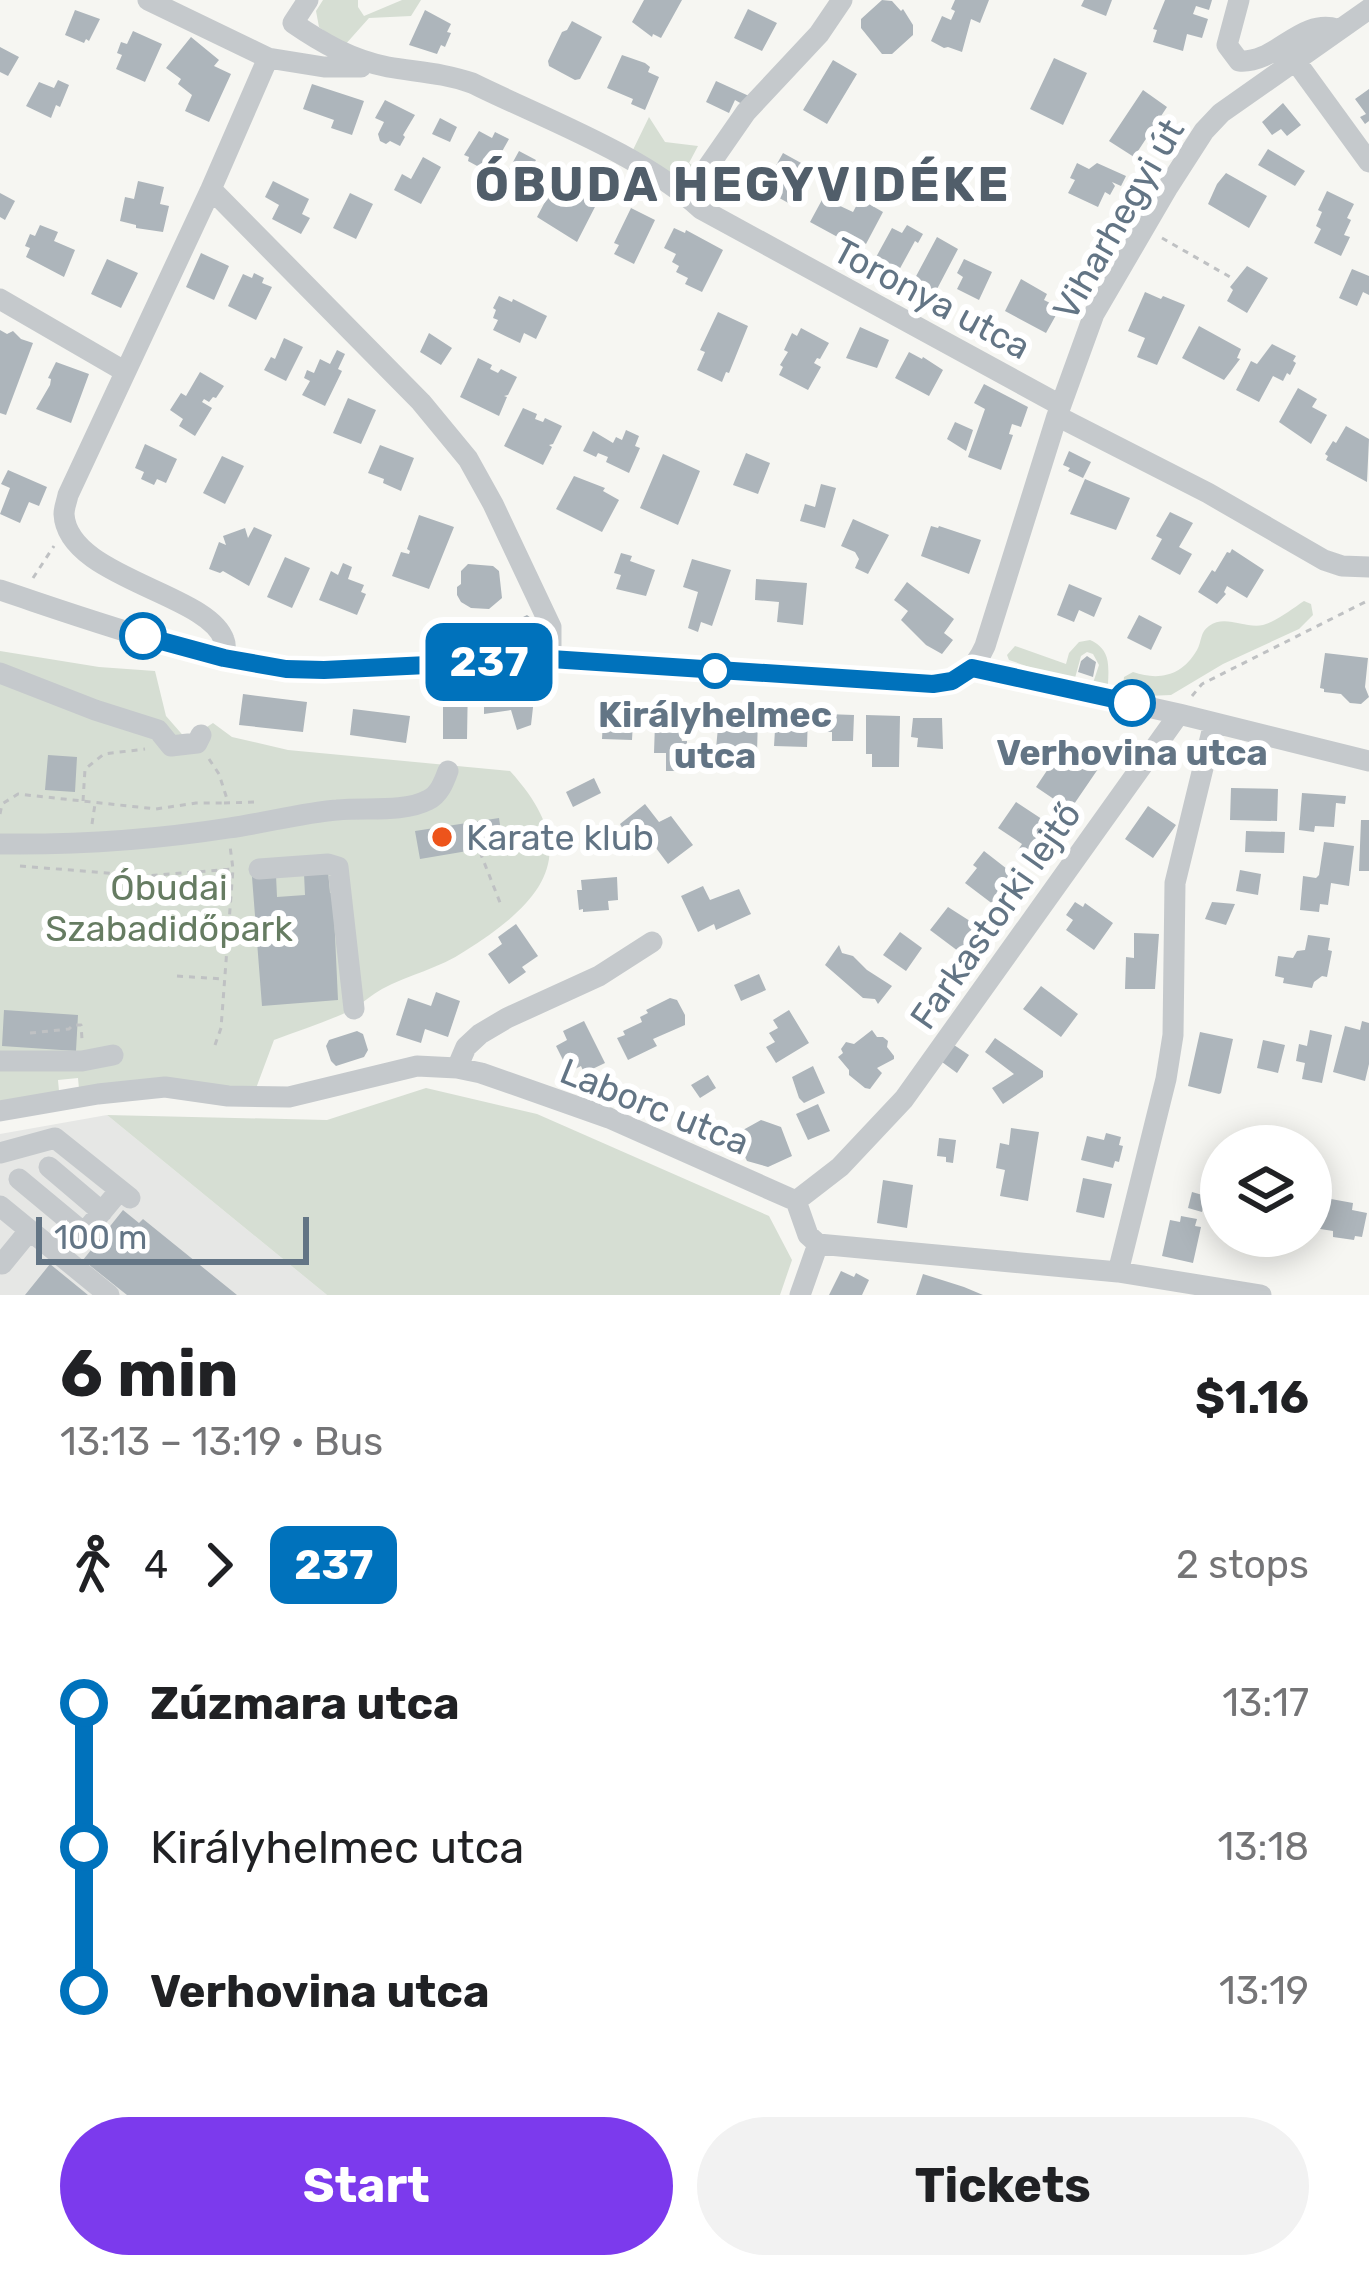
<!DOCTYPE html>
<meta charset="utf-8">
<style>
:root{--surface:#fff;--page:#f2f2f2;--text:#202124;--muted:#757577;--accent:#7c3aed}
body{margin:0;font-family:Rubik,sans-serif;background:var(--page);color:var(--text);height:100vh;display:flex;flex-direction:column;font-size:45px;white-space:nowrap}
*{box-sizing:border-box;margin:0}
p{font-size:39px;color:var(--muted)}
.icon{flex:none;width:66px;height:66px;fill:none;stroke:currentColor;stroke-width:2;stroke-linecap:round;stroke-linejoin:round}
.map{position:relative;height:1295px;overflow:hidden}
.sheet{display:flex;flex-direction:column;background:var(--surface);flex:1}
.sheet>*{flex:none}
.badge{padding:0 24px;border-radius:18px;font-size:42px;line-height:78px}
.tools{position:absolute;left:1200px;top:1125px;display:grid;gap:24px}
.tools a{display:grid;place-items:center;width:132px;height:132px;border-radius:50%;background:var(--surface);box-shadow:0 6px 30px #0003;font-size:60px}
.scale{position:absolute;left:36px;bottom:30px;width:273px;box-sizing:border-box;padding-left:12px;border:6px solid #637585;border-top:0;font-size:33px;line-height:42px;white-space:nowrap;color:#637585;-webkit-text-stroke:9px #fff;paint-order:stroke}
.map>.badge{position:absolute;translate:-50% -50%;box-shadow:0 0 0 6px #fff}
.legs{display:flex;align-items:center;gap:18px;height:132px;padding:0 60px;font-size:39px}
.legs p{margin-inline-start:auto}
.headline{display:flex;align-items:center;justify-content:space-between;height:204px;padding:0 60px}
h1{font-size:66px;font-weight:700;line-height:90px}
.button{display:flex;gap:24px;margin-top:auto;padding:24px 60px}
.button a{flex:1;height:138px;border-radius:72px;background:var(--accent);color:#fff;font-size:48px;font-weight:700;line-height:138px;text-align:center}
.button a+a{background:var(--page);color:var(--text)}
ul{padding:0 60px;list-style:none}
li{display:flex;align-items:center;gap:42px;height:144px;font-size:45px}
li i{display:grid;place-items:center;width:18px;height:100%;margin:0 15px;background:currentColor}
li i::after{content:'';width:30px;height:30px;margin:-15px;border:9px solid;border-radius:50%;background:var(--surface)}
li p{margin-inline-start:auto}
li:first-child i{background:linear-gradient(#0000 50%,currentColor 0)}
li:last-child i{background:linear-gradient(currentColor 50%,#0000 0)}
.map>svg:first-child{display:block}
.built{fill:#e6e7e5}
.green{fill:#d6ded3}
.building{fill:#adb5bb}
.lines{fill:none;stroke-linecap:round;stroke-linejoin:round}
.path{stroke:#bfc1c3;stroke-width:3;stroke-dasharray:6 6;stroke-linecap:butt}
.minor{stroke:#c5c9cc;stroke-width:21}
.line-1-casing{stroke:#fff;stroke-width:27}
.line-1{stroke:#0072bc;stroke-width:18}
.stop-1-dot{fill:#fff;stroke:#0072bc;stroke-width:6}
.poi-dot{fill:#ed541b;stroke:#fff;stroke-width:4.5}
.labels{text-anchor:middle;stroke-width:12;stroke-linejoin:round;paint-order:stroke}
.street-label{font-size:36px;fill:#637585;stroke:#fff}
.stop-label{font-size:36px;font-weight:bold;fill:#637585;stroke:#fff}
.poi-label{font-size:36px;fill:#637585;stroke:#fff;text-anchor:start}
.park-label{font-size:36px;fill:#667c62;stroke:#fff}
.district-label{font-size:48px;font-weight:bold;letter-spacing:3px;fill:#515e6a;stroke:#fff}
</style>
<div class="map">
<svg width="1369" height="1295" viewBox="0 0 1369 1295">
<rect width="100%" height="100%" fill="#f6f6f2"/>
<path class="built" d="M107 1115 327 1295H0V1134Z"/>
<path class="green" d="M323 0H358V7L364 16 402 0H421L411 16 369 18 344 46 319 27 316 11Z
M649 117 665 142 698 146 689 163 697 169 690 179 650 165 631 154Z
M1304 601 1311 604 1313 615 1299 629 1223 664 1171 695 1147 696 1123 687 1124 677 1133 672C1159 681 1182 676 1197 650 1202 641 1200 632 1209 626 1225 614 1245 629 1263 625 1277 621 1292 609 1304 601Z
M1090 640C1110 649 1109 664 1108 684L1099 687 1093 683 1099 665 1093 654 1087 652 1081 656 1075 678 1070 681 1009 660 1007 655 1015 646 1066 664 1069 653 1079 642Z
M0 651 99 667 155 671 166 716 187 740 213 723 232 737 288 750 510 771C584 852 546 900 465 951 440 968 408 975 382 989 371 995 362 1004 351 1010 327 1022 300 1030 274 1040L255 1091 79 1089 78 1078 58 1080 59 1091 0 1101Z
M426 1088 537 1114 769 1216 792 1260 780 1295H327L107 1115 327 1120Z"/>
<path class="building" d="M644 0H682L661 38 653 34 652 37 632 22Z
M882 0 892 1 901 11 903 9 913 25V35L892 54H882L861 28V19Z
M955 0H989L980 23 971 19 962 52 948 47 944 48 931 41 942 16 951 20 955 11 951 9Z
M1084 0H1112L1106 16 1081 6Z
M1165 0H1212L1209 10 1196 6 1193 14 1208 19 1202 38 1187 34 1183 51 1153 42 1157 30 1153 29Z
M748 9 777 23 762 51 734 38Z
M75 10 100 19 89 41 86 39 84 43 65 35Z
M425 10 451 24 447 32 451 33 445 47 441 45 437 54 409 45Z
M572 21 602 37 580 79 575 80 549 66 548 61 562 32 567 30Z
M133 31 162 44 145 82 116 69 122 55 117 53 121 42 127 44Z
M191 37 219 60 214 66 231 74 209 122 185 111 192 95 178 84 181 79 166 68Z
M0 47 19 57 8 76 0 72Z
M622 55 645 63 650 67 648 72 659 77 645 110 631 104 633 99 607 88Z
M1054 58 1087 73 1063 125 1030 109Z
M833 60 857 74 827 124 803 110Z
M58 80 69 85 60 107 56 105 51 118 26 106 39 82 54 88Z
M716 81 749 96 742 104 735 100 729 113 706 102Z
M312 84 364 101 352 135 331 128 334 120 303 109Z
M1369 89V121L1365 124 1360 117 1366 114 1355 99Z
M1143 90 1167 107 1134 157 1109 141Z
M385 100 415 115 403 135 405 137 400 146 390 141 386 144 380 141 378 134 384 122 375 118Z
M1283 103 1301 125 1287 136 1281 129 1272 135 1262 122Z
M440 118 457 127 450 142 432 134Z
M479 131 492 138 495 132 509 139 490 173 468 161 469 157 464 155Z
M1268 149 1305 171 1295 186 1258 165Z
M519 151 536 160 525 180 508 171Z
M783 153 812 169 792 205 763 189Z
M423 157 441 167 421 204 394 190 402 174 411 179Z
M1077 163 1089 169 1097 163 1126 176 1121 186 1112 182 1115 186 1110 195 1105 192 1098 207 1068 193 1075 180 1070 178Z
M1226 173 1267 196 1249 228 1208 204 1217 184Z
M138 181 164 187 160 204 169 206 163 232 136 228V225L120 221 125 197 134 199Z
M273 181 309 199 302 214 310 218 301 234 272 219 279 205 265 197Z
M555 183 577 195 579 191 598 201 577 242 537 217Z
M1327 191 1354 204 1347 218 1351 220 1344 235 1350 237 1341 256 1314 243 1321 229 1316 226 1322 212 1318 210Z
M0 193 15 201 5 220 0 217Z
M350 193 373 204 356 239 333 228Z
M823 198 853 212 860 199 883 212 866 244 860 240 856 247 810 222Z
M631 208 655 220 634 264 614 254 619 245 614 243Z
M40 225 58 232 54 241 75 250 64 277 26 257 30 248 25 246 30 234 35 236Z
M907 225 923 234 918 243 915 241 898 272 875 259 892 228 902 233Z
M674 228 685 233 686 230 723 250 702 292 685 284 688 278 676 272 679 266 672 262 676 254 664 248Z
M937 237 958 249 936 291 914 280Z
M201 253 229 266 214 300 186 287Z
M107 259 138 273 121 308 91 294Z
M964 259 992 272 979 300 957 289 963 277 957 273Z
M1247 266 1268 278 1247 313 1227 301 1233 290 1230 287Z
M1352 269 1369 276V295L1363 292 1357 306 1339 298Z
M254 273 264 278 262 283 272 287 256 320 228 306 243 274 252 278Z
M1021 279 1047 294 1044 300 1060 308 1046 333 1005 311Z
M1145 292 1161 299 1163 296 1185 305 1157 365 1137 357 1145 338 1128 331Z
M499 296 512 302 513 299 547 316 536 339 524 333 520 343 493 330 498 320 493 318 496 310 493 308Z
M718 312 748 326 729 373 726 372 722 382 697 370 705 352 700 350Z
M1199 326 1241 349 1237 358 1240 359 1224 380 1182 358Z
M860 327 889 340 877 368 846 358Z
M801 328 829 343 820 359 817 358 814 363 821 367 808 390 779 375 783 367 780 365 788 352 784 350 792 333 797 336Z
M0 330 7 334 13 331 21 339 33 343 6 415 0 413Z
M429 333 452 348 441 365 420 352Z
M284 338 303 347 286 381 264 370 271 357 275 359Z
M1272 344 1296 356 1293 361 1296 363 1290 375 1287 373 1283 381 1273 376 1259 402 1236 390 1251 361 1257 364Z
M337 350 345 354 338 369 342 371 325 406 302 395 310 381 304 378 307 370 314 373 320 359 330 364Z
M909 352 922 359 923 357 943 370 929 396 895 378Z
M478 358 492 365 490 369 498 373 501 369 517 377 508 395 504 396 507 397 499 416 460 397Z
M56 362 89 374 71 423 36 409 50 385 51 379 48 378Z
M200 372 224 386 216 398 213 397 209 402 204 399 202 402 212 408 195 436 179 426 183 419 170 410 181 393 186 396Z
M984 384 1028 407 1021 427 1012 424 1009 434 1013 435 1001 470 968 457 985 409 974 403Z
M1298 388 1317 399 1312 407 1327 415 1311 444 1279 422Z
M348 398 376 410 361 444 333 433Z
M523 408 537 414 535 419 543 422 545 418 562 426 553 444 549 445 552 447 543 465 504 446Z
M955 422 973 430 966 451 947 439Z
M1346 426 1369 439 1367 482 1326 460 1328 456 1325 454 1333 441 1336 443Z
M626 430 639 436 635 446 640 448 629 473 606 462 608 457 598 453 596 457 583 451 593 431 613 443 616 437 622 440Z
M145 444 177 459 166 483 157 479 154 485 141 479 144 472 135 468Z
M380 445 414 458 401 491 383 483 384 479 368 473Z
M1069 451 1091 462 1083 478 1068 471 1070 468 1063 465Z
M746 453 770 463 758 494 733 485Z
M663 454 700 471 678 525 640 508Z
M222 456 244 466 225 504 203 493Z
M8 470 47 487 39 506 29 502 20 523 0 514 10 488 1 484Z
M574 476 605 488 603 491 619 500 602 532 556 509Z
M1085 479 1130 498 1116 530 1070 514Z
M821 484 836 488 825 528 800 521 805 504 815 507Z
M1170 512 1193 523 1179 547 1192 554 1180 575 1151 559 1162 539 1156 536Z
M419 515 454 527 429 589 392 576 401 552 409 554 410 551 407 549Z
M853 519 889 535 868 574 855 568 859 559 855 552 841 546Z
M931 526 938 528 939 526 981 540 969 574 921 556Z
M254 527 272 535 249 586 223 571 220 573 209 569 219 542 226 545 223 536 245 528 248 538Z
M1232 549 1264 570 1247 598 1227 586 1224 592 1226 594 1217 604 1198 592 1212 570 1215 572 1227 552 1230 553Z
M621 553 632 556 630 561 655 570 646 596 616 589 621 575 614 573Z
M285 557 310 568 292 608 267 597Z
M692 559 731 570 712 626 701 622 698 632 688 628 698 592 683 587Z
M343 563 352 567 348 579 364 585 361 592 366 594 357 615 319 600 331 571 338 575Z
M468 564 493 566 499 571 502 598 489 609 471 608 461 602 457 595V587L461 584V571Z
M756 579 807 583 803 625 777 622 779 602 755 600Z
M907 582 954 619 944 633 953 640 942 654 926 645 901 620 908 611 894 600Z
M1069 584 1102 598 1094 617 1079 610 1074 622 1057 615Z
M527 615 535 621 537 634 528 639 527 644H521L515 621Z
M1139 615 1162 627 1151 650 1127 638Z
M1325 653 1368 658 1365 687 1369 697 1361 704 1350 703 1341 694 1324 692V689L1320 688Z
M1087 656 1096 662 1093 677 1078 672 1081 661Z
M506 677 536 681 531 725 517 730 511 710 484 714V689H515V683H506Z
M446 679H468L467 739H443V695H446Z
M243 694 307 702 303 732 239 725Z
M353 709 410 716 406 743 350 735Z
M781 714H808L807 747 774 746 775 730H780Z
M826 714 854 715 853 741H832V732H826Z
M866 715 900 716 899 767H872V754H866Z
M719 717H758L757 753H744V761L715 759Z
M913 718H942L943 749 917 747 918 738 911 737Z
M603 720 633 722 632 740 602 739Z
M655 723H678L682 741H687V754L692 753V771H666V753H654Z
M1064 745 1098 769 1070 810 1036 787Z
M48 755 77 757 75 792 45 790Z
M594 778 601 793 573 807 566 792Z
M1231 788 1278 789 1277 821 1230 820Z
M1302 793 1346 796 1345 804 1336 803 1334 827 1315 826 1314 832 1299 830Z
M1016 802 1057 829 1034 864 1016 853 1022 844 998 828Z
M645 804 659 822 671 816 693 845 668 864 647 836 636 845 632 839 630 841 620 824Z
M1148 806 1176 825 1153 858 1125 839Z
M499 818 503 845 420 859 415 831Z
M1361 820H1369V871H1359Z
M1246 831 1285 832 1284 853 1245 852Z
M1324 842 1354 846 1349 886 1331 883 1328 905 1320 904 1319 912 1300 910 1303 876 1316 878 1319 875Z
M984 851 1016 876 1005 892 1009 895 998 908 965 883 977 868 973 865Z
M1240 870 1261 874 1258 895 1236 891Z
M328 871 330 893H333L338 1000 262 1006 252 877 276 875 277 897 305 895 304 873Z
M617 877 618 900 608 901 609 910 583 912V909L579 910 577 890H582L581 880Z
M703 886 710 900 739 889 751 914 716 930 714 924 698 932 681 896Z
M1075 902 1083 907 1085 903 1113 923 1094 950 1066 930 1073 920 1066 915Z
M1212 902 1235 904 1226 925 1205 919Z
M948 907 973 923 971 926 979 932 980 936 962 954 930 930Z
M516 924 538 956 522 967 526 972 509 984 488 954 502 944 498 937Z
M900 932 922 948 906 971 883 955Z
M1134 933 1159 934 1155 989H1125L1126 957 1134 958Z
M1308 935 1330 938 1328 950 1332 951 1327 977 1322 976 1314 982 1312 988 1283 983 1284 978 1275 976 1278 956 1293 958 1297 951 1305 950Z
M839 945 842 953 853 956 867 970 892 986 878 1004 875 999 863 998 825 965Z
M759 974 766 990 741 1001 734 985Z
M1041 986 1078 1014 1061 1037 1023 1009Z
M436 992 460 1001 448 1037 425 1029 421 1043 396 1035 408 998 431 1006Z
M670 998 677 1000 685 1015V1025L653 1039 657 1046 628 1060 617 1038 625 1035 623 1031 642 1022 640 1017 648 1013 646 1010Z
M4 1010 78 1015 76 1051 2 1046Z
M789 1010 809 1043 776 1063 766 1047 775 1042 769 1033 778 1028 773 1020Z
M584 1021 605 1063 584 1073 581 1066 569 1072 556 1046 567 1040 563 1031Z
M1362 1021 1369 1023V1064L1365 1081 1333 1072 1345 1026 1360 1030Z
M872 1030 877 1037H883L888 1041 887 1047 894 1056V1059L877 1068 882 1073 870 1089 865 1088 849 1075V1070L838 1057 843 1053 841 1049 846 1042 854 1044Z
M1310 1030 1332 1035 1322 1083 1302 1079 1305 1063 1296 1061 1299 1044 1307 1046Z
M357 1031 363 1034 368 1050 364 1057 336 1066 331 1061 326 1046 329 1040Z
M1200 1032 1233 1039 1221 1093 1219 1094 1188 1086Z
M995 1038 1043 1071V1077L1003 1104 992 1088 1014 1074 985 1052Z
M1263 1040 1285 1045 1278 1073 1257 1068Z
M954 1045 969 1055 957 1073 942 1062Z
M813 1066 825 1093 804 1103 799 1098 792 1077Z
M708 1075 716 1088 700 1098 691 1085Z
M818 1104 830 1131 808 1140 796 1114Z
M761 1120 781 1127 792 1156 768 1167 747 1161 734 1135Z
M1011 1128 1039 1132 1028 1201 1000 1196 1005 1170 996 1168 1000 1143 1009 1145Z
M1106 1133 1121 1137 1119 1145 1123 1146 1119 1162 1115 1161 1113 1168 1081 1160 1087 1136 1104 1140Z
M939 1138 956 1140 953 1163 946 1162V1157L937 1156Z
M1083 1178 1112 1184 1104 1218 1076 1212Z
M883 1180 913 1185 907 1228 877 1223Z
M1192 1192 1206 1196 1202 1212 1188 1208Z
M1320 1197 1353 1203 1352 1210 1367 1213 1362 1237 1355 1236 1354 1240 1333 1237V1231L1314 1228Z
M123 1210 139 1223 143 1219 237 1295H127L83 1260Z
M1181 1216 1197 1219 1195 1226 1201 1227 1193 1263 1162 1256 1170 1220 1180 1222Z
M50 1264 88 1295H25Z
M841 1271 854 1277 856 1273 869 1280 862 1295H829Z
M923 1274 964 1287 983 1295H916Z"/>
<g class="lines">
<path class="path" d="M1162 238 1230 277
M33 578 54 546
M1192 696 1202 684 1369 600
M209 759 219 774 227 799
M83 801 85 769 104 754 145 749
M224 803 256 802
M0 814 2 804 18 794 156 809 196 803H222L223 807
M92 824 95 804
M480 852 501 905
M20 866 145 876 232 869
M177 976 223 979
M30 1033 69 1029 73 1025H81L82 1039
M215 1045 221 1028 233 869 230 846"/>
<path class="minor" d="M148 0 268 58 324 67H361
M308 0 293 23C322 43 352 60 388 67 417 72 444 73 472 83 545 119 641 154 701 209L1060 405
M1239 0 1227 45 1239 61C1276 64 1300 18 1337 29
M1294 59 1369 162
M211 189 421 402 468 459 493 504 551 627V659
M687 197 746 112 819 34 842 0
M0 299 124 371
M1057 416 1208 493 1324 560 1342 566 1369 567
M0 590C105 625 212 665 324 670L551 659 933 684C960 680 974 671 985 646L1057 416 1094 314 1168 187 1204 131 1221 113 1369 9
M224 658C225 651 227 647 224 640 209 593 67 578 64 514 64 507 67 501 68 495L211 189 268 58
M972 668 1179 714 1369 761
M0 673 95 710 158 730 171 746 197 743 201 735
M0 844C77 845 153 840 229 828 265 823 301 813 337 810 365 807 403 813 428 800 439 795 444 782 448 771
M259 869 328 864 338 867 354 1009
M0 1061H82L113 1055
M457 1068 466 1047 480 1034 507 1018 599 976 652 942
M0 1111 98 1094 165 1087 228 1096 289 1097 417 1066 457 1068 481 1073 609 1118 796 1201 808 1235 818 1244 1118 1272 1261 1295
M0 1153 55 1138 120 1190
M49 1167 102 1212
M19 1179 84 1233 120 1190 130 1198
M796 1201 840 1167 904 1099 1179 714
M0 1206 109 1295
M0 1262 2 1264 29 1231
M1118 1272 1166 1079 1173 1035 1175 883 1214 723
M800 1295 818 1244"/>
</g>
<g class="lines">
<g class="line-1-casing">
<path id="line-1" d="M143 636 224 658 286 669 324 670 551 659 933 684 952 681 972 668 1132 703"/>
</g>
<use href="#line-1" class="line-1"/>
</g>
<g class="stop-1-dot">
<circle cx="143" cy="636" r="21"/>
<circle cx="715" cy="671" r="15"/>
<circle cx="1132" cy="703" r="21"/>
</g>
<circle class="poi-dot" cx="442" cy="837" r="12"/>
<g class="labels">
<g class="street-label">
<text transform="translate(1118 219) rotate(-60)" y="13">Viharhegyi út</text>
<text transform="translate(932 298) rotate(28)" y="13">Toronya utca</text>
<text transform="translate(995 915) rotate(-55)" y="13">Farkastorki lejtő</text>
<text transform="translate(655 1106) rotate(22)" y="13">Laborc utca</text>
</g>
<g class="stop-label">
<text x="715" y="727">Királyhelmec<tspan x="715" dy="41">utca</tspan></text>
<text x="1132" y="765">Verhovina utca</text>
</g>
<g class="poi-label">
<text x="466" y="850">Karate klub</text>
</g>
<g class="park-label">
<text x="169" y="900">Óbudai<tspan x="169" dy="41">Szabadidőpark</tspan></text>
</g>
<g class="district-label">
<text x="743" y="201">ÓBUDA HEGYVIDÉKE</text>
</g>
</g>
</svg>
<div class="tools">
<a><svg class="icon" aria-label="layers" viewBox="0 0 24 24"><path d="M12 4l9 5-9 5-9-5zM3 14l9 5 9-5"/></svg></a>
</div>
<div class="scale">100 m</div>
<b class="badge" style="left:489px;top:662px;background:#0072bc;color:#fff">237</b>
</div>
<section class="sheet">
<div class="headline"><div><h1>6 min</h1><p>13:13 – 13:19 · Bus</p></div><b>$1.16</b></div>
<div class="legs"><svg class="icon" aria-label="walk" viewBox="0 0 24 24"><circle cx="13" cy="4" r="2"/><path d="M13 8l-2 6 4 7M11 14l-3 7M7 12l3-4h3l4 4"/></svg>4<svg class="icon" aria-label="forward" viewBox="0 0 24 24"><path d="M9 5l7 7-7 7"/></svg><b class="badge" style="background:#0072bc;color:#fff">237</b><p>2 stops</p></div>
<ul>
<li><i style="color:#0072bc"></i><b>Zúzmara utca</b><p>13:17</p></li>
<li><i style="color:#0072bc"></i><span>Királyhelmec utca</span><p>13:18</p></li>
<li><i style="color:#0072bc"></i><b>Verhovina utca</b><p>13:19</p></li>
</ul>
<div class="button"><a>Start</a><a>Tickets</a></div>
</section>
